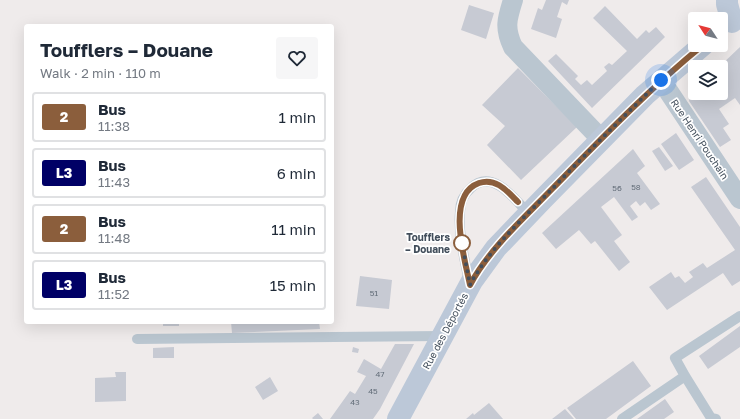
<!DOCTYPE html>
<meta charset="utf-8">
<style>
:root{--surface:#fff;--page:#f6f6f7;--text:#1f2937;--muted:#747a83;--line:#e0e1e3}
body{margin:0;font-family:"Golos Text",sans-serif;background:var(--page);color:var(--text);height:100vh;display:flex;flex-direction:column;font-size:15px;white-space:nowrap}
*{box-sizing:border-box;margin:0}
p{font-size:13px;color:var(--muted)}
.icon{flex:none;width:22px;height:22px;fill:none;stroke:currentColor;stroke-width:2;stroke-linecap:round;stroke-linejoin:round}
.map{position:relative;flex:1;overflow:hidden}
.side{position:absolute;left:24px;top:24px;width:310px;height:300px;display:flex;flex-direction:column;background:var(--surface);border-radius:4px;box-shadow:0 4px 16px #0002}
.side>*{flex:none}
.badge{padding:0 8px;border-radius:3px;font-size:14px;line-height:26px}
.needle{width:26px;rotate:306deg}
.fabs{position:absolute;left:688px;top:12px;display:grid;gap:8px}
.fabs a{display:grid;place-items:center;width:40px;height:40px;border-radius:4px;background:var(--surface);box-shadow:0 4px 16px #0002;font-size:20px}
.you{position:absolute;width:20px;height:20px;margin:-10px;border:3px solid #fff;border-radius:50%;background:#1a73e8;box-shadow:0 0 0 6px #1a73e833}
.map>.badge{position:absolute;translate:-50% -50%;box-shadow:0 0 0 2px #fff}
.round{display:grid;place-items:center;flex:none;width:42px;height:42px;border-radius:4px;background:var(--page)}
.head{display:flex;align-items:center;justify-content:space-between;height:68px;padding:0 16px}
h1{font-size:19px;font-weight:700;line-height:30px}
ul{padding:0;list-style:none}
li{display:flex;align-items:center;gap:12px;height:50px;margin:0 8px 6px;padding:0 8px;border:2px solid var(--line);border-radius:4px}
li div{flex:1}
li b{display:block;font-size:15px}
li em{font-style:normal}
li .badge{min-width:44px;font-weight:700;text-align:center}
.map>svg:first-child{display:block}
.building{fill:#c7cad3}
.lines{fill:none;stroke-linecap:round;stroke-linejoin:round}
.service{stroke:#bac6d0;stroke-width:10}
.minor{stroke:#bac6d0;stroke-width:20}
.secondary{stroke:#bcc8d8;stroke-width:22}
.line-casing{stroke:#fff;stroke-width:9}
.line{stroke:#8b5e3c;stroke-width:6}
.walk{stroke:#424e5b;stroke-width:4;stroke-dasharray:0 7.2}
.stop-dot{fill:#fff;stroke:#8b5e3c;stroke-width:2}
.labels{text-anchor:middle;stroke-width:3.5;stroke-linejoin:round;paint-order:stroke}
.number-label{font-size:8px;fill:#636d79}
.street-label{font-size:10px;fill:#424e5b;stroke:#fff}
.stop-label{font-size:10px;font-weight:bold;fill:#424e5b;stroke:#fff;text-anchor:end}
</style>
<div class="map">
<svg width="740" height="419" viewBox="0 0 740 419">
<rect width="100%" height="100%" fill="#efebeb"/>
<path class="building" d="M546 0H569L567 5 562 2 557 17 562 19 556 38 531 29 538 8 542 10Z
M469 5 494 13 486 39 461 30Z
M605 6 637 39 646 30 649 33 656 27 665 37 592 108 548 61 556 54 578 76 575 79 581 85 587 80 592 85 607 71 604 67 609 63 612 65 627 51 593 18Z
M740 47V105L735 98 719 109 729 124 723 128 731 140 720 147 689 101 690 96 695 91V93H721V67H719Z
M518 68 577 127 521 180 487 145 505 126 482 105Z
M676 133 694 160 679 170 661 144Z
M659 147 673 166 665 171 652 151Z
M633 149 645 166 637 173 660 204 651 210 645 202 640 206 636 201 630 206 638 217 632 221 614 197 601 207 622 235 614 241 630 262 619 271 595 241 591 244 579 230 556 249 542 233Z
M706 177 740 227V281L732 286 723 273 667 310 649 287 671 272 675 278 679 276 685 283 693 277 689 272 703 263 707 268 735 250 691 187Z
M360 276 392 280 389 309 356 306Z
M163 322H179V326H163Z
M231 322H319L320 329 232 333Z
M740 326V347L708 369 699 356Z
M395 344H414L380 409 373 419H330L350 391 355 394 366 376 357 372 364 359 381 369Z
M174 347V358H153V348Z
M353 347 359 349 358 353 352 352Z
M633 361 651 386 606 419H576L567 408Z
M115 372H126V401L95 402V378L116 377Z
M270 377 278 391 263 400 255 387Z
M665 399 674 412 664 419H637Z
M489 403 503 419H466L473 413 474 415Z
M565 409 574 419H552Z
M318 413 323 419H313L312 418Z"/>
<g class="lines">
<path class="service" d="M469 282C465 260 458 235 460 212 460 203 464 194 471 188 492 168 515 199 528 213
M137 339 442 336
M622 419 685 376
M716 419 711 418 685 376 675 358 740 316"/>
<path class="minor" d="M513 0C507 19 504 28 513 47L601 139
M661 80 740 199"/>
<path class="secondary" d="M727 0V4L732 22
M398 419 472 281 496 248 543 199 645 95 703 45"/>
</g>
<g class="lines">
<g class="line-casing">
<path id="line" d="M518 202C508 192 496 177 479 183 445 195 465 260 470 285 489 249 525 217 553 188 601 139 649 89 703 45"/>
</g>
<use href="#line" class="line"/>
<path class="walk" d="M462 243 470 285C488 250 523 219 551 190 587 153 624 116 661 80"/>
</g>
<circle class="stop-dot" cx="462" cy="243" r="8"/>
<g class="labels">
<g class="number-label">
<text x="636" y="190">58</text>
<text x="617" y="191">56</text>
<text x="374" y="296">51</text>
<text x="380" y="377">47</text>
<text x="373" y="394">45</text>
<text x="355" y="405">43</text>
</g>
<g class="street-label">
<text transform="translate(700 139) rotate(56)" y="4">Rue Henri Pouchain</text>
<text transform="translate(445 331) rotate(-62)" y="4">Rue des Déportés</text>
</g>
<g class="stop-label">
<text x="450" y="241">Toufflers<tspan x="450" dy="12">– Douane</tspan></text>
</g>
</g>
</svg>
<div class="fabs">
<a><svg class="needle" viewBox="-14 -14 28 28"><path d="M0-13l5 13h-10z" fill="#e53935"/><path d="M0 13l5-13h-10z" fill="#747a83"/></svg></a>
<a><svg class="icon" aria-label="layers" viewBox="0 0 24 24"><path d="M12 4l9 5-9 5-9-5zM3 14l9 5 9-5"/></svg></a>
</div>
<div class="you" style="left:661px;top:80px"></div>
<section class="side">
<div class="head"><div><h1>Toufflers – Douane</h1><p>Walk · 2 min · 110 m</p></div><a class="round"><svg class="icon" aria-label="heart" viewBox="0 0 24 24"><path d="M12 20l-8-8c-3-5 5-10 8-4 3-6 11-1 8 4z"/></svg></a></div>
<ul>
<li><span class="badge" style="background:#8b5e3c;color:#fff">2</span><div><b>Bus</b><p>11:38</p></div><em>1 min</em></li>
<li><span class="badge" style="background:#006;color:#fff">L3</span><div><b>Bus</b><p>11:43</p></div><em>6 min</em></li>
<li><span class="badge" style="background:#8b5e3c;color:#fff">2</span><div><b>Bus</b><p>11:48</p></div><em>11 min</em></li>
<li><span class="badge" style="background:#006;color:#fff">L3</span><div><b>Bus</b><p>11:52</p></div><em>15 min</em></li>
</ul>
</section>
</div>
